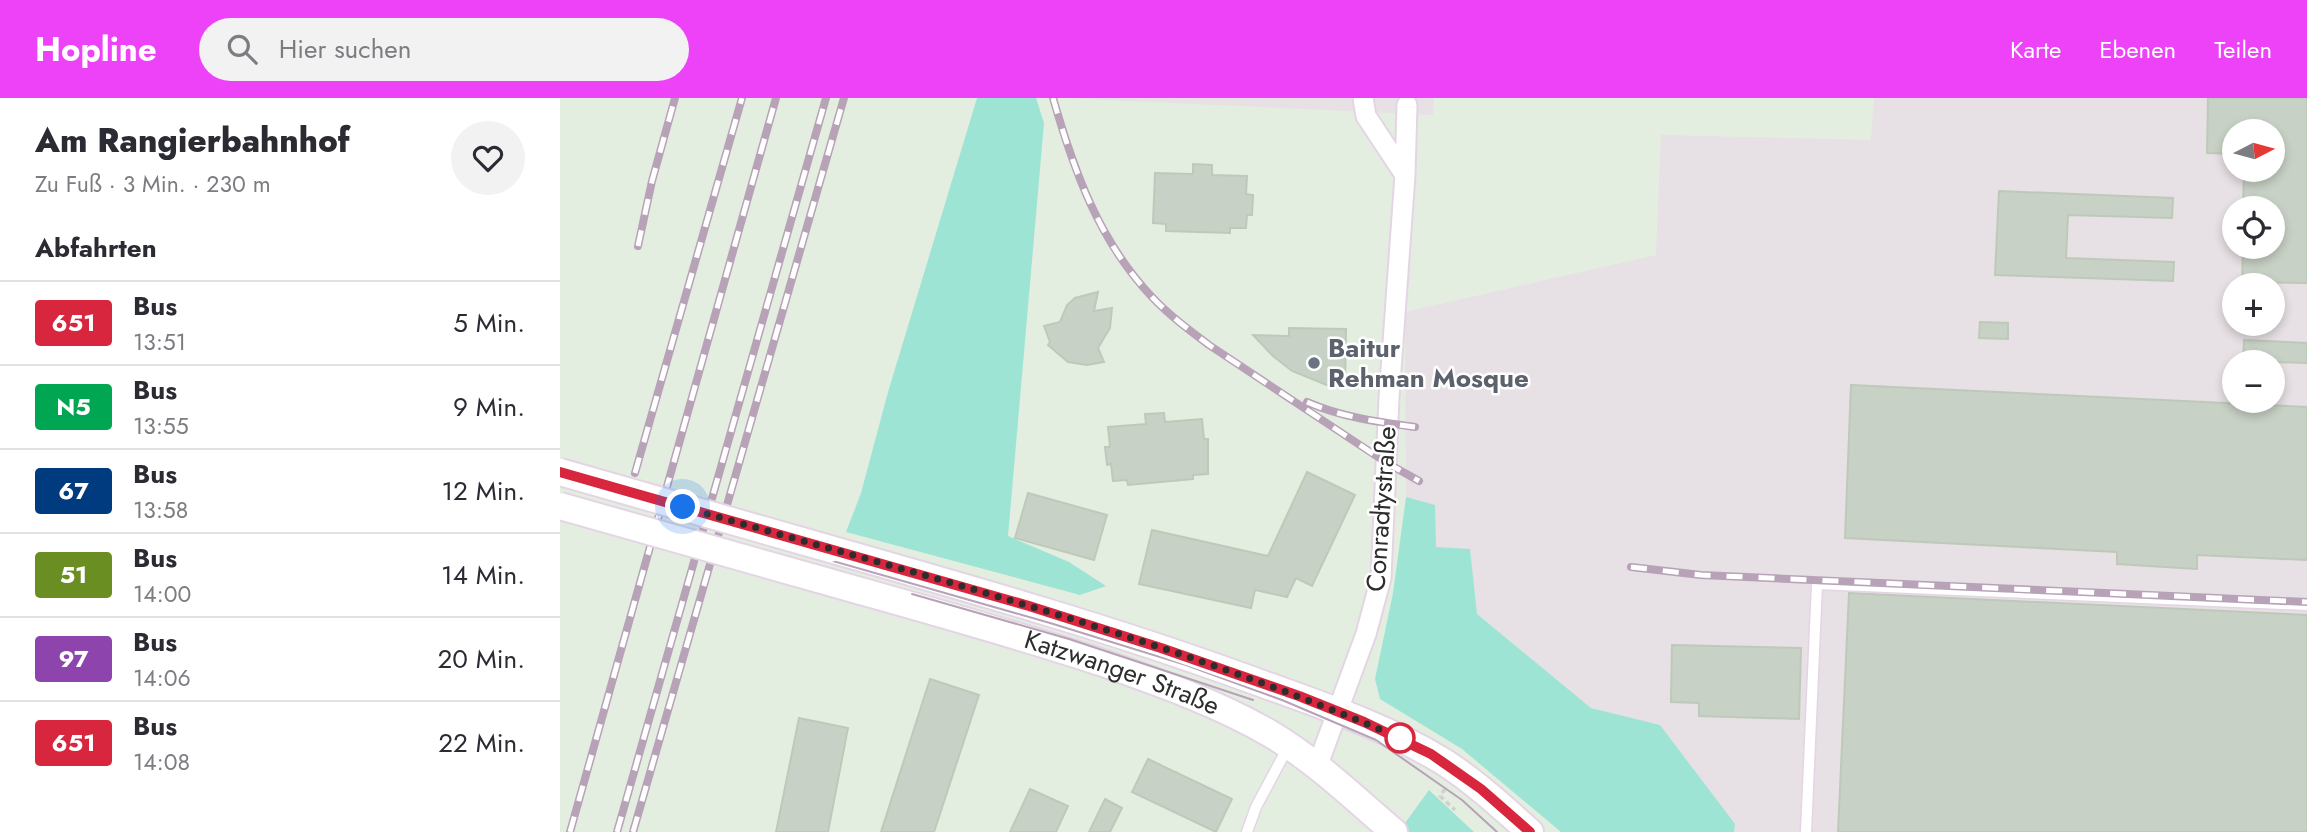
<!DOCTYPE html>
<html lang="de">
<meta charset="utf-8">
<style>
:root{--surface:#fff;--page:#f2f2f3;--text:#2b2b33;--muted:#7c7c81;--line:#e1e1e2;--accent:#ee42f9}
body{margin:0;font-family:Jost,sans-serif;background:var(--page);color:var(--text);height:100vh;display:flex;flex-direction:column;font-size:26px;white-space:nowrap}
*{box-sizing:border-box;margin:0}
p{font-size:23px;color:var(--muted)}
.icon{flex:none;width:38px;height:38px;fill:none;stroke:currentColor;stroke-width:2;stroke-linecap:round;stroke-linejoin:round}
.map{position:relative;flex:1;overflow:hidden}
.sheet{display:flex;flex-direction:column;background:var(--surface);width:560px}
.sheet>*{flex:none}
.badge{padding:0 14px;border-radius:5px;font-size:24px;line-height:46px}
.needle{width:46px;rotate:84deg}
.buttons{position:absolute;left:1662px;top:21px;display:grid;gap:14px}
.buttons a{display:grid;place-items:center;width:63px;height:63px;border-radius:50%;background:var(--surface);box-shadow:0 4px 10px #0003;font-size:35px}
.you{position:absolute;width:35px;height:35px;margin:-18px;border:5px solid #fff;border-radius:50%;background:#1a73e8;box-shadow:0 0 0 10px #1a73e833}
.map>.badge{position:absolute;translate:-50% -50%;box-shadow:0 0 0 4px #fff}
h2{padding:0 35px;font-size:26px;line-height:63px}
.round{display:grid;place-items:center;flex:none;width:74px;height:74px;border-radius:37px;background:var(--page)}
.headline{display:flex;align-items:center;justify-content:space-between;height:119px;padding:0 35px}
h1{font-size:33px;font-weight:800;line-height:52px}
ul{padding:0;list-style:none}
li{display:flex;align-items:center;gap:21px;height:84px;padding:0 35px;border-top:2px solid var(--line)}
li div{flex:1}
li b{display:block;font-size:26px}
li em{font-style:normal}
li .badge{min-width:77px;font-weight:700;text-align:center}
header{display:flex;align-items:center;gap:42px;box-sizing:border-box;height:98px;padding:0 35px;background:var(--accent);color:#fff}
header strong{font-size:33px}
nav{display:flex;gap:38px;margin-inline-start:auto;font-size:24px}
.search{width:490px;height:63px;background:var(--page);display:flex;align-items:center;gap:18px;box-sizing:border-box;padding:0 24px;border-radius:38px;color:var(--muted);font-size:26px}
main{display:flex;flex:1;min-height:0}
.map>svg:first-child{display:block}
.industrial{fill:#e7e0e4;fill-rule:evenodd}
.green{fill:#9de4d5}
.building{fill:#c8d1c5;stroke:#bdcab9;stroke-width:2}
.lines{fill:none;stroke-linecap:round;stroke-linejoin:round}
.service-casing{stroke:#e4d5e5;stroke-width:13}
.minor-casing{stroke:#e4d5e5;stroke-width:23}
.secondary-casing{stroke:#e4d5e5;stroke-width:30}
.path{stroke:#d1d1d1;stroke-width:3.5;stroke-dasharray:5 3.5;stroke-linecap:butt}
.service{stroke:#fff;stroke-width:10}
.minor{stroke:#fff;stroke-width:19}
.secondary{stroke:#fff;stroke-width:26}
.tram{stroke:#b7a2b7;stroke-width:2}
.rail-casing{stroke:#b7a2b7;stroke-width:8}
.rail{stroke:#fff;stroke-width:5;stroke-dasharray:16;stroke-linecap:butt}
.secondary-bridge-casing{stroke:#e4d5e5;stroke-width:30;stroke-linecap:butt}
.secondary-bridge{stroke:#fff;stroke-width:26}
.line-casing{stroke:#fff;stroke-width:16}
.line{stroke:#d7263d;stroke-width:10}
.walk{stroke:#2d2d2d;stroke-width:7;stroke-dasharray:0 12.6}
.worship-dot{fill:#6b7280;stroke:#fff;stroke-width:2.5}
.stop-dot{fill:#fff;stroke:#d7263d;stroke-width:3.5}
.labels{text-anchor:middle;stroke-width:5;stroke-linejoin:round;paint-order:stroke}
.worship-label{font-size:26px;font-weight:bold;fill:#5b616d;stroke:#fff;text-anchor:start}
.street-label{font-size:26px;fill:#2d2d2d;stroke:#fff}
</style>
<header>
<strong>Hopline</strong>
<div class="search"><svg class="icon" aria-label="search" viewBox="0 0 24 24"><circle cx="10" cy="10" r="6"/><path d="M15 15l6 6"/></svg>Hier suchen</div>
<nav><a>Karte</a><a>Ebenen</a><a>Teilen</a></nav>
</header>
<main>
<section class="sheet">
<div class="headline"><div><h1>Am Rangierbahnhof</h1><p>Zu Fuß · 3 Min. · 230 m</p></div><a class="round"><svg class="icon" aria-label="heart" viewBox="0 0 24 24"><path d="M12 20l-8-8c-3-5 5-10 8-4 3-6 11-1 8 4z"/></svg></a></div>
<h2>Abfahrten</h2>
<ul>
<li><span class="badge" style="background:#d7263d;color:#fff">651</span><div><b>Bus</b><p>13:51</p></div><em>5 Min.</em></li>
<li><span class="badge" style="background:#00a651;color:#fff">N5</span><div><b>Bus</b><p>13:55</p></div><em>9 Min.</em></li>
<li><span class="badge" style="background:#003b80;color:#fff">67</span><div><b>Bus</b><p>13:58</p></div><em>12 Min.</em></li>
<li><span class="badge" style="background:#6b8e23;color:#fff">51</span><div><b>Bus</b><p>14:00</p></div><em>14 Min.</em></li>
<li><span class="badge" style="background:#8e44ad;color:#fff">97</span><div><b>Bus</b><p>14:06</p></div><em>20 Min.</em></li>
<li><span class="badge" style="background:#d7263d;color:#fff">651</span><div><b>Bus</b><p>14:08</p></div><em>22 Min.</em></li>
</ul>
</section>
<div class="map">
<svg width="1747" height="734" viewBox="0 0 1747 734">
<rect width="100%" height="100%" fill="#e4eee0"/>
<path class="industrial" d="M503 0H874L873 17Z
M1314 0H1747V734H1174V726L1100 627 1031 610 917 516 910 452 875 449V407L846 399 845 214 1096 157 1101 37 1311 42ZM1675 33H1713V72H1675ZM1675 110H1713V149H1675ZM1675 187H1713V226H1675ZM1675 264H1713V303H1675Z"/>
<path class="green" d="M417 0H476L484 25 448 438 509 464 546 488 520 497 286 434 301 395 328 294Z
M846 399 875 407 876 449 910 451 917 516 1031 610 1100 627 1175 726 1174 734H1001L902 651 820 601 815 581 833 495Z
M869 692 914 734H843L840 732Z"/>
<path class="building" d="M1648 0H1747V185L1682 184 1683 149H1713V110H1683L1684 72H1713V33H1675V56L1647 55Z
M633 66 652 67V77L687 78 686 96 693 97 692 117H687L686 130H670V135L606 133V126L593 125 595 75 633 76Z
M1439 93 1613 100 1612 120 1508 117 1506 160 1614 164 1613 183 1435 177Z
M538 194 534 213 552 210 550 230 538 250 544 264 527 267 508 264 488 247 490 244 484 228 500 224 507 207 515 200Z
M1420 224 1448 225V241L1419 240Z
M729 230 786 231 785 290 769 288 732 273 713 258 693 237 729 238Z
M1684 242 1747 245V265L1683 263Z
M1291 287 1747 309V462L1637 457V471L1557 466V454L1285 440Z
M604 315 605 324 642 321 644 341H648V376L633 377V381L568 387 567 382 553 383 551 366 547 367 545 349H550L548 329 586 326 585 316Z
M747 374 795 397 752 488 736 480 727 499 695 492 691 510 579 486 592 432 708 458Z
M468 395 547 417 534 462 455 440Z
M1289 495 1747 517V734H1278Z
M1112 547 1241 550 1239 621 1139 618V605L1111 604Z
M370 581 419 597 374 734H321Z
M239 620 288 630 268 734H216Z
M588 661 672 701 656 734 572 694Z
M470 691 508 708 496 734H450Z
M545 701 562 710 550 734H529Z"/>
<g class="lines">
<g class="service-casing">
<path id="service" d="M687 734 696 709 728 649
M1246 734 1257 486 1747 507"/>
</g>
<g class="minor-casing">
<path id="minor" d="M803 0 806 18 845 77
M757 669 806 536 821 480 829 300 845 77 847 7"/>
</g>
<g class="secondary-casing">
<g id="secondary">
<path d="M270 451C411 491 552 531 689 581 755 605 824 627 884 664 915 684 942 709 970 734"/>
<path id="s1" d="M258 481C353 508 449 534 543 565 600 585 657 605 709 635 755 662 794 700 834 734"/>
</g>
</g>
<path class="path" d="M885 691 880 698 895 712"/>
<use href="#service" class="service"/>
<use href="#minor" class="minor"/>
<use href="#secondary" class="secondary"/>
<path class="tram" d="M0 385 490 525 626 567 722 602 816 642 902 702 937 734
M0 396 42 408
M352 496 509 541 693 602"/>
<g class="rail-casing">
<path id="rail" d="M493 0C514 73 539 143 592 199 609 217 629 232 649 247L827 365 859 383
M78 148 92 83 115 0
M747 304C781 319 818 324 855 329
M75 375 182 0
M1071 469 1141 477 1747 504
M10 734 216 0
M57 734 266 0
M73 734 284 0"/>
</g>
<use href="#rail" class="rail"/>
<g class="secondary-bridge-casing">
<path id="secondary-bridge" d="M0 374 270 451
M0 408 258 481"/>
</g>
<use href="#secondary-bridge" class="secondary-bridge"/>
</g>
<g class="lines">
<g class="line-casing">
<path id="line" d="M0 374 469 508 601 550 739 598 804 624 871 656 921 691 970 734"/>
</g>
<use href="#line" class="line"/>
<path class="walk" d="M123 409C364 478 609 540 840 640"/>
</g>
<circle class="worship-dot" cx="754" cy="265" r="7"/>
<circle class="stop-dot" cx="840" cy="640" r="14"/>
<g class="labels">
<g class="worship-label">
<text x="768" y="259">Baitur<tspan x="768" dy="30">Rehman Mosque</tspan></text>
</g>
<g class="street-label">
<text transform="translate(821 411) rotate(-86)" y="9">Conradtystraße</text>
<text dy="9" stroke="none"><textPath href="#s1" startOffset="318">Katzwanger Straße</textPath></text>
</g>
</g>
</svg>
<div class="buttons">
<a><svg class="needle" viewBox="-14 -14 28 28"><path d="M0-13l5 13h-10z" fill="#e53935"/><path d="M0 13l5-13h-10z" fill="#7c7c81"/></svg></a>
<a><svg class="icon" aria-label="locate" viewBox="0 0 24 24"><circle cx="12" cy="12" r="6"/><path d="M12 2v4M12 18v4M2 12h4M18 12h4"/></svg></a>
<a>+</a>
<a>−</a>
</div>
<div class="you" style="left:123px;top:409px"></div>
</div>
</main>
